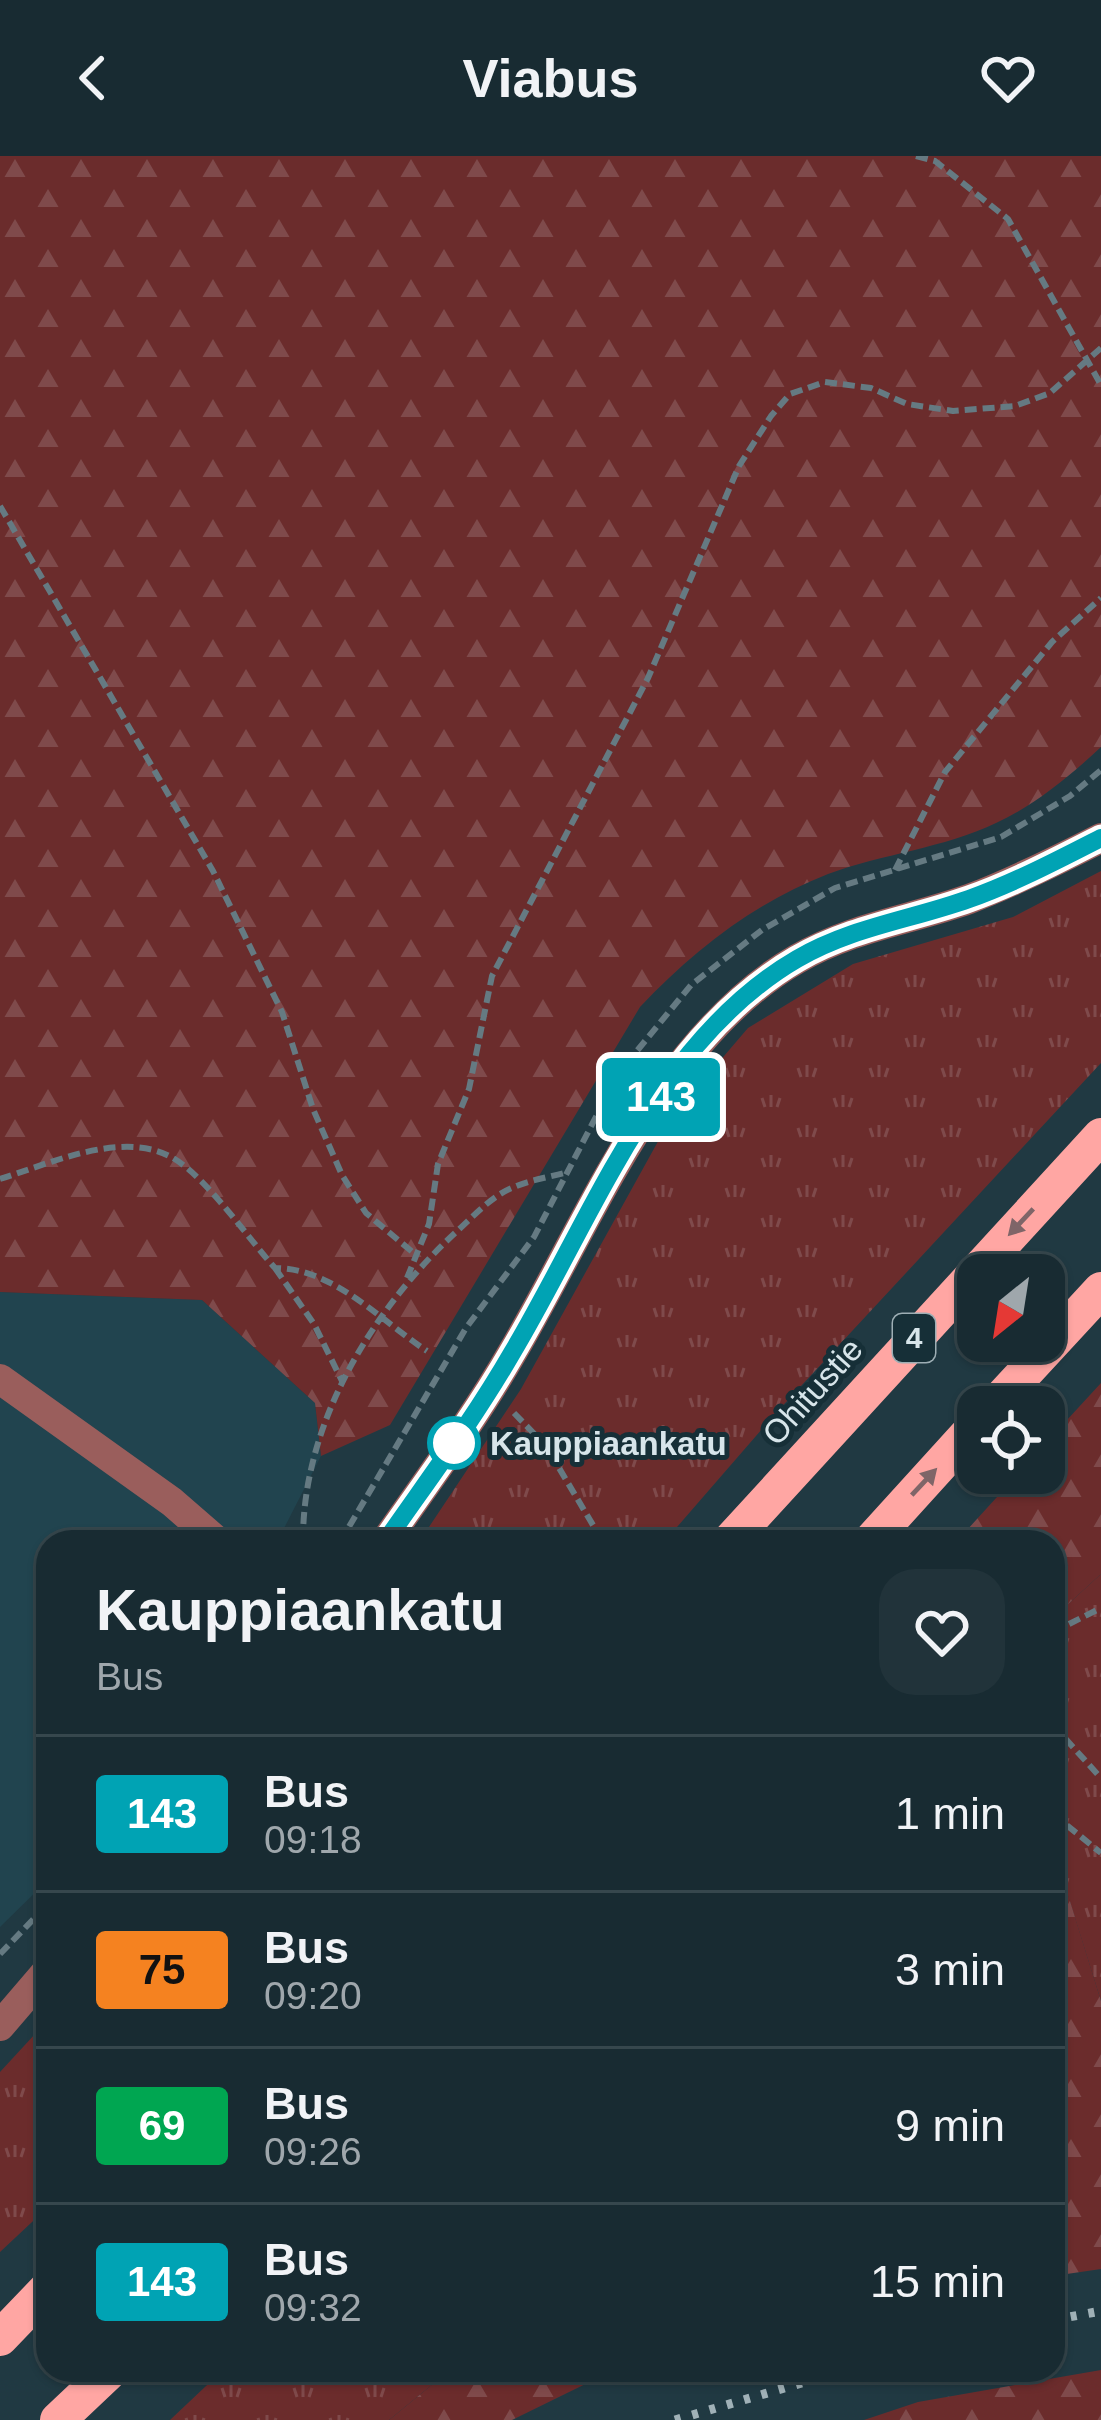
<!DOCTYPE html>
<style>
:root{--surface:#182b32;--page:#21333a;--text:#f1f3f6;--muted:#9fa7ac;--line:#36474d}
body{margin:0;font-family:Helvetica,sans-serif;background:var(--page);color:var(--text);height:100vh;display:flex;flex-direction:column;font-size:45px;white-space:nowrap}
*{box-sizing:border-box;margin:0}
p{font-size:39px;color:var(--muted)}
.icon{flex:none;width:66px;height:66px;fill:none;stroke:currentColor;stroke-width:2;stroke-linecap:round;stroke-linejoin:round}
.map{position:relative;flex:1;overflow:hidden}
.sheet{position:absolute;left:36px;top:1374px;width:1029px;height:852px;display:flex;flex-direction:column;background:var(--surface);border-radius:36px;box-shadow:0 3px 9px #0004,0 0 0 3px var(--line)}
.sheet>*{flex:none}
.badge{padding:0 24px;border-radius:9px;font-size:42px;line-height:78px}
.needle{width:78px;rotate:210deg}
.controls{position:absolute;left:957px;top:1098px;display:grid;gap:24px}
.controls a{display:grid;place-items:center;width:108px;height:108px;border-radius:24px;background:var(--surface);box-shadow:0 3px 9px #0004,0 0 0 3px var(--line);font-size:60px}
.map>.badge{position:absolute;translate:-50% -50%;box-shadow:0 0 0 6px #fff}
.round{display:grid;place-items:center;flex:none;width:126px;height:126px;border-radius:36px;background:var(--page)}
.headline{display:flex;align-items:center;justify-content:space-between;height:204px;padding:0 60px}
h1{font-size:57px;font-weight:700;line-height:90px}
ul{padding:0;list-style:none}
li{display:flex;align-items:center;gap:36px;height:156px;padding:0 60px;border-top:3px solid var(--line)}
li div{flex:1}
li b{display:block;font-size:45px}
li em{font-style:normal}
li .badge{min-width:132px;font-weight:700;text-align:center}
header{display:flex;justify-content:space-between;align-items:center;height:156px;padding:0 60px;background:var(--surface);font-size:54px;font-weight:700}
.map>svg:first-child{display:block}
.built{fill:#21444f}
.grass{fill:url(#grass-tufts)}
.forest{fill:url(#forest-firs)}
.lines{fill:none;stroke-linecap:round;stroke-linejoin:round}
.path{stroke:#657a82;stroke-width:6;stroke-dasharray:12 6;stroke-linecap:butt}
.minor{stroke:#9a5e5c;stroke-width:30}
.highway{stroke:#ffa6a3;stroke-width:36}
.rail{stroke:#a0b1b7;stroke-width:9;stroke-dasharray:6 12;stroke-linecap:butt}
.oneway{fill:#7f6568}
.line-casing{stroke:#fff;stroke-width:27}
.line{stroke:#00a3b4;stroke-width:18}
.stop-dot{fill:#fff;stroke:#00a3b4;stroke-width:6}
.labels{text-anchor:middle;stroke-width:10;stroke-linejoin:round;paint-order:stroke}
.shield{fill:#162f37;stroke:#9daeb4;stroke-width:3}
.shield-label{font-size:30px;font-weight:bold;fill:#d7e5ea}
.street-label{font-size:33px;fill:#d7e5ea;stroke:#162f37}
.stop-label{font-size:33px;font-weight:bold;fill:#d7e5ea;stroke:#162f37;text-anchor:start}
</style>
<header><svg class="icon" aria-label="back" viewBox="0 0 24 24"><path d="M15 5l-7 7 7 7"/></svg>Viabus<svg class="icon" aria-label="heart" viewBox="0 0 24 24"><path d="M12 20l-8-8c-3-5 5-10 8-4 3-6 11-1 8 4z"/></svg></header>
<div class="map">
<svg width="1101" height="2264" viewBox="0 0 1101 2264">
<defs>
<pattern id="grass-tufts" width="24" height="20" patternUnits="userSpaceOnUse" patternTransform="scale(3)"><rect width="24" height="20" fill="#6b2c2c"/><path d="M3 7l-1-3M5 7V3M7 7l1-3M15 17l-1-3M17 17v-4M19 17l1-3" fill="none" stroke="#7f4a4b"/></pattern>
<pattern id="forest-firs" width="22" height="20" patternUnits="userSpaceOnUse" patternTransform="scale(3)"><rect width="22" height="20" fill="#6b2c2c"/><path d="M5 1l3.5 6h-7zM16 11l3.5 6h-7z" fill="#7f4a4b"/></pattern>
</defs>
<rect width="100%" height="100%" fill="#203942"/>
<path class="built" d="M0 1136 202 1144 315 1247 321 1300 277 1386H48V1724L0 1771Z"/>
<path class="grass" d="M1101 715V907L775 1258 664 1386H419L521 1233 671 962 748 872 853 808 1013 761Z
M1101 1418V1845L1060 1714 1053 1718V1462Z
M48 1864V2051L0 2096V1916Z
M223 2214H450L389 2264H170Z"/>
<path class="forest" d="M0 0H1101V591C1070 620 1035 649 996 667 944 692 882 698 828 718 754 747 694 794 640 851L390 1269 321 1300 315 1247 202 1144 0 1136Z
M1101 1227V1418L1053 1462V1386H956L1019 1317H1044V1289Z
M1060 1713 1101 1845V2113L1053 2120V1718Z
M450 2214H614L512 2264H389Z
M1101 2214V2264H864L918 2246Z"/>
<g class="lines">
<path class="path" d="M916 0 935 5 1008 63 1101 229
M0 350 213 715 282 856 313 953 342 1019 366 1057 416 1099
M895 714 945 616 1052 486 1101 442
M0 1023C49 1008 123 973 173 1002 207 1022 247 1081 275 1112 333 1112 380 1164 427 1195
M275 1112 314 1168 343 1227
M407 1122 429 1068 438 1008 469 933 492 820 648 522 739 310 771 260 790 238 825 226 871 232 907 248 953 255 1015 250 1050 237 1101 192
M514 1257 546 1290 603 1386
M303 1386C302 1268 372 1154 455 1077 473 1061 491 1040 514 1031 530 1024 550 1021 568 1016
M340 1386 466 1172 534 1081 618 918 691 829 762 774 835 732 1001 681 1070 640 1101 614
M1053 1476 1101 1452
M1053 1569 1101 1622
M1053 1658 1101 1697
M0 1798 48 1748"/>
<path class="minor" d="M0 1223 172 1346 218 1386
M385 1386C428 1324 474 1263 512 1197 589 1067 660 882 797 803 852 771 910 764 969 743 1014 726 1058 704 1101 682
M0 1870 48 1814"/>
<path class="highway" d="M993 1251 1101 1134
M729 1386 1101 980
M870 1386 978 1267
M0 2182 48 2132
M58 2264 111 2214"/>
<path class="rail" d="M1053 2164 1101 2155
M675 2264 846 2214"/>
</g>
<defs><path id="oneway-solid" d="M-6-.8H1V-3.2L6.5 0L1 3.2V.8H-6Z" transform="scale(3)"/></defs>
<g class="oneway">
<use href="#oneway-solid" transform="translate(1021 1066) rotate(133)"/>
<use href="#oneway-solid" transform="translate(924 1326) rotate(-47)"/>
</g>
<g class="lines">
<g class="line-casing">
<path id="line" d="M385 1386C428 1324 474 1263 512 1197 592 1063 656 885 797 803 852 771 910 764 969 743 1014 727 1058 704 1101 682"/>
</g>
<use href="#line" class="line"/>
</g>
<circle class="stop-dot" cx="454" cy="1287" r="24"/>
<g class="labels">
<rect class="shield" x="893" y="1158" width="42" height="48" rx="9"/>
<g class="shield-label">
<text x="914" y="1192">4</text>
</g>
<g class="street-label">
<text transform="translate(812 1235) rotate(-48)" y="12">Ohitustie</text>
</g>
<g class="stop-label">
<text x="490" y="1299">Kauppiaankatu</text>
</g>
</g>
</svg>
<div class="controls">
<a><svg class="needle" viewBox="-14 -14 28 28"><path d="M0-13l5 13h-10z" fill="#e53935"/><path d="M0 13l5-13h-10z" fill="#9fa7ac"/></svg></a>
<a><svg class="icon" aria-label="locate" viewBox="0 0 24 24"><circle cx="12" cy="12" r="6"/><path d="M12 2v4M12 18v4M2 12h4M18 12h4"/></svg></a>
</div>
<b class="badge" style="left:661px;top:941px;background:#00a3b4;color:#fff">143</b>
<section class="sheet">
<div class="headline"><div><h1>Kauppiaankatu</h1><p>Bus</p></div><a class="round"><svg class="icon" aria-label="heart" viewBox="0 0 24 24"><path d="M12 20l-8-8c-3-5 5-10 8-4 3-6 11-1 8 4z"/></svg></a></div>
<ul>
<li><span class="badge" style="background:#00a3b4;color:#fff">143</span><div><b>Bus</b><p>09:18</p></div><em>1 min</em></li>
<li><span class="badge" style="background:#f58220;color:#111">75</span><div><b>Bus</b><p>09:20</p></div><em>3 min</em></li>
<li><span class="badge" style="background:#00a651;color:#fff">69</span><div><b>Bus</b><p>09:26</p></div><em>9 min</em></li>
<li><span class="badge" style="background:#00a3b4;color:#fff">143</span><div><b>Bus</b><p>09:32</p></div><em>15 min</em></li>
</ul>
</section>
</div>
